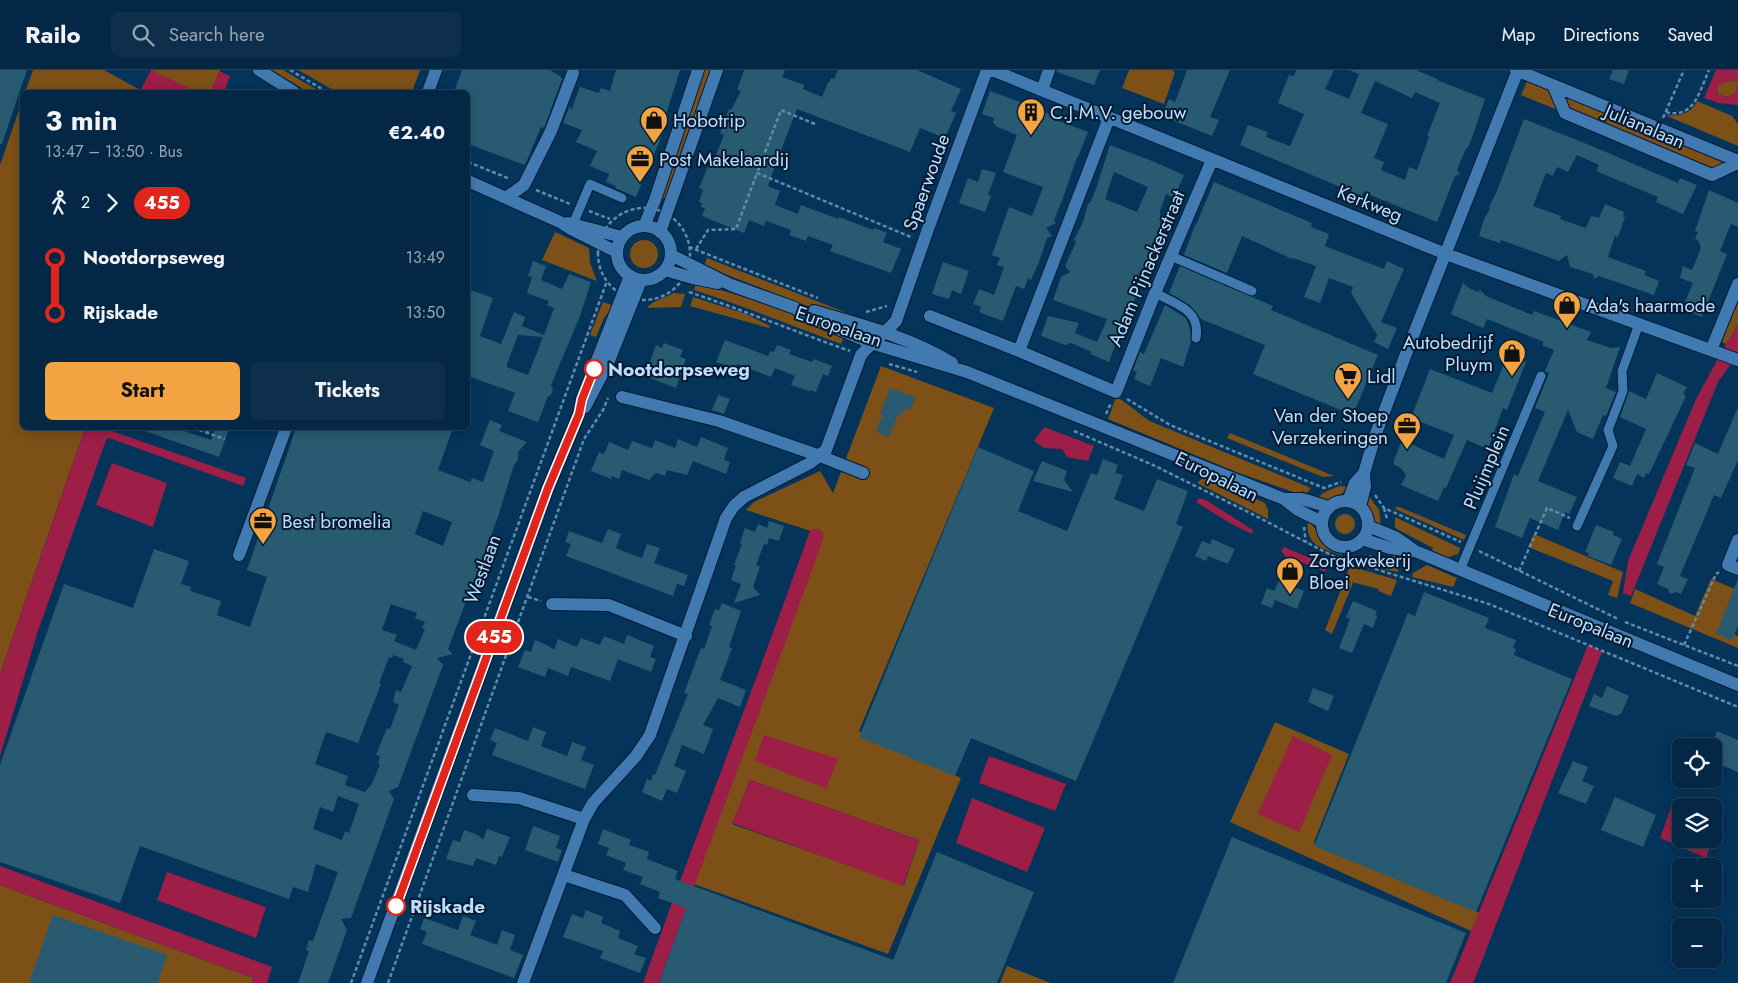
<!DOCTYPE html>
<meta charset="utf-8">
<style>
:root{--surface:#032744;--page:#0d2f4b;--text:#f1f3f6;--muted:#97a5b2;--line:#24445d;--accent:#f3a442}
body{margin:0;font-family:Jost,sans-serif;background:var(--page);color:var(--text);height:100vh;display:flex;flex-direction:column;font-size:19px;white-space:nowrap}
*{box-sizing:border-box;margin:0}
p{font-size:16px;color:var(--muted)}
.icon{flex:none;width:28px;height:28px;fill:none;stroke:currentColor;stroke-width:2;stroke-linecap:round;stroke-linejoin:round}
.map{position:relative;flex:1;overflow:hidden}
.panel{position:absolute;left:20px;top:20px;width:450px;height:340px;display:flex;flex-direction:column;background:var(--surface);border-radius:8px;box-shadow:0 2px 12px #0003,0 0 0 1px var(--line)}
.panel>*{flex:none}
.badge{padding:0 10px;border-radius:16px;font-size:18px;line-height:32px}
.tools{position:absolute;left:1672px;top:668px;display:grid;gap:10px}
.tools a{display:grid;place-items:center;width:50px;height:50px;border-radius:8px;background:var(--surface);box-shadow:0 2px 12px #0003,0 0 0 1px var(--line);font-size:25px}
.map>.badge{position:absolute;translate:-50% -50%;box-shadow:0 0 0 2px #fff}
.legs{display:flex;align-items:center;gap:8px;height:55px;padding:0 25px;font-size:16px}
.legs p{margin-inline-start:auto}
.summary{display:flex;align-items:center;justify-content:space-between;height:85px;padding:0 25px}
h1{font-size:28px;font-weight:700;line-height:38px}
.action{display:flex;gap:10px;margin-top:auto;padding:10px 25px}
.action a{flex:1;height:58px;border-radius:8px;background:var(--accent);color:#111;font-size:20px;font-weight:700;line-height:58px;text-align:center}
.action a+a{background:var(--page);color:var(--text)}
ul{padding:0 25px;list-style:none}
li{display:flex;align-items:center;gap:18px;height:55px;font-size:19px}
li i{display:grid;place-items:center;width:8px;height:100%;margin:0 6px;background:currentColor}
li i::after{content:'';width:12px;height:12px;margin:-6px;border:4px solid;border-radius:50%;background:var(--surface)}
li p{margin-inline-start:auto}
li:first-child i{background:linear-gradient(#0000 50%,currentColor 0)}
li:last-child i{background:linear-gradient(currentColor 50%,#0000 0)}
header{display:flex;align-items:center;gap:30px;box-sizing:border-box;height:70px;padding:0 25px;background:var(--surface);border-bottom:1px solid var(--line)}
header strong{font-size:24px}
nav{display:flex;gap:28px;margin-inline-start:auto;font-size:18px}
.search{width:350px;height:45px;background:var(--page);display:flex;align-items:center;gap:12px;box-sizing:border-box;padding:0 18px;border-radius:8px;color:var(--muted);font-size:19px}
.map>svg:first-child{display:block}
.green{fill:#7c5017;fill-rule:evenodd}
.water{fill:#9d1e46}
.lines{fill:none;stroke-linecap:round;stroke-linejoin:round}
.canal{stroke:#9d1e46;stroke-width:15}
.building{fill:#285b71;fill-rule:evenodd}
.lane-casing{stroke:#001b35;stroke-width:11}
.street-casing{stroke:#001b35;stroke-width:14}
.secondary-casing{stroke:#001b35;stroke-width:14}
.path{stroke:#6389ab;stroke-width:2.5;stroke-dasharray:4 2.5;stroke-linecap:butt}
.lane{stroke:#407ab0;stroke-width:9}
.street{stroke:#407ab0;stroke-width:12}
.secondary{stroke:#407ab0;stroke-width:12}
.line-1-casing{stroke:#fff;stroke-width:11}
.line-1{stroke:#e1251b;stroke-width:8}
.stop-1-dot{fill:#fff;stroke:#e1251b;stroke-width:2.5}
.labels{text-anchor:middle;stroke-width:4;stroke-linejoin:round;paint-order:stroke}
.poi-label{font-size:19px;fill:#bfddfb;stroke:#041b31;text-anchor:start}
.street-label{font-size:19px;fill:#bfddfb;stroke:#041b31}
.stop-label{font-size:19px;font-weight:bold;fill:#bfddfb;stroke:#041b31;text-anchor:start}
</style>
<header>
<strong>Railo</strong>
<div class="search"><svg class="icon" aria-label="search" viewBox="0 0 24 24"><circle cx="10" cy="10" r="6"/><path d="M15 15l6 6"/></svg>Search here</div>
<nav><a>Map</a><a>Directions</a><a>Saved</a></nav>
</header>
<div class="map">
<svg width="1738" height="913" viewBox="0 0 1738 913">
<rect width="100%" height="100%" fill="#04345a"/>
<path class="green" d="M33 0H104L144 22H25Z
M150 0H220L211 22H196Z
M271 0H283L321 22H308Z
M298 0H420L412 22H337Z
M704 0H712L667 129 660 127Z
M1129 0H1171L1175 2 1164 34 1122 18Z
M1734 10 1738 13 1737 21 1728 27 1719 25 1717 20 1719 14Z
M1527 11 1550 21 1556 36 1555 39 1521 25Z
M1563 26 1720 90 1722 93 1721 96 1712 99 1569 40Z
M22 31V358H85L0 604V95Z
M1697 31 1732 46 1738 54V76L1667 46V45C1679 47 1692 43 1697 31Z
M555 162 589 178 590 193 597 211 542 190Z
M630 184a14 14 0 1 1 28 0a14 14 0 1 1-28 0Z
M707 188 852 245 851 247 807 236 704 196Z
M696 213C747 227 797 244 844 267L841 274C792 256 744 236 694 220Z
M1738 221V255L1726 274 1718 270Z
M673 223 685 224 681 237 647 238C652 230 665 229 673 223Z
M693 227 746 244 770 256 769 258 690 236Z
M603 232 614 236 604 248 596 267 590 265Z
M881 296 994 338 859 661 961 708 888 884 691 813 779 581 820 464 746 440 754 432 820 401 833 423ZM750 710 919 770 904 815 732 754Z
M1116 327C1130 334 1139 345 1152 352L1311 418 1307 423 1302 421 1299 424 1236 402 1108 349Z
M1230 363 1334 406 1323 407 1227 368Z
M1206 405 1265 433 1268 440V449L1197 413Z
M1339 416 1347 417C1341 429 1329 430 1317 429L1323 423Z
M1369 426 1379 440 1381 457C1370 450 1366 438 1369 426Z
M1397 436 1466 465 1464 470 1395 439Z
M1335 454a10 10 0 1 1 20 0a10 10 0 1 1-20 0Z
M1395 447 1460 478 1458 484 1446 488 1431 482 1433 478 1395 458Z
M1308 451C1323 463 1321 477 1343 482L1341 485C1323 478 1305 476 1308 451Z
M1534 464 1623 502 1617 528 1608 525 1613 511 1528 477Z
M1393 485 1398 487 1399 496 1398 502 1373 497 1384 486 1391 489Z
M1427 495 1457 508 1453 517 1412 507 1413 503Z
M1350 496 1397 510 1391 526 1378 521 1379 519 1351 512 1353 513 1332 564 1325 560Z
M1711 509 1737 520 1721 559 1738 566V578L1630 533 1635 519 1695 546Z
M1275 652 1349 684 1314 772 1480 843 1471 861 1230 752Z
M0 815 253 908 252 913H0Z
M1007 896 1051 913H1000Z"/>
<path class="water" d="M151 0 196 22H144L140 21Z
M1716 0H1738V13L1734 10 1719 14 1717 20 1719 25 1728 27 1737 21 1738 17V35L1718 33 1704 28Z
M219 1 230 6 224 22H211Z
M1738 255V284L1718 312 1631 526 1623 523 1628 491 1696 329 1726 274Z
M1044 357 1094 376 1088 391 1067 387 1062 379 1044 378 1034 371Z
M85 358H111L112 361 246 408 243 416 109 368 106 370 38 561 0 686V604Z
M112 393 167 413 153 457 96 435Z
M1199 428 1206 430 1253 460 1252 464 1228 452 1196 432Z
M1284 477 1324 494 1326 498V502L1285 486 1281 481Z
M1588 575 1602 582 1478 901 1473 913H1450Z
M764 665 838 689 826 718 755 691Z
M1293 666 1332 685 1299 762 1258 744Z
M989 686 1066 714 1055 741 979 713Z
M750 710 919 770 903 816 732 753Z
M972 728 1045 758 1027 802 956 773Z
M1674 729 1688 736H1681V769H1714V749L1720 753 1706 788 1660 768Z
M0 796 272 897 267 913H252L253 908 0 815Z
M167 802 266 837 256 868 157 830Z"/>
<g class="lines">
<path class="canal" d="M651 913C704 763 763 616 816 466"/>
</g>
<path class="building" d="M0 0H27L2 74H0Z
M462 0H550L560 6 562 9 544 58 541 57 525 95 468 74V22H454Z
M616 0H680L668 38 660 70 636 127 615 118 616 116 606 112 609 104 590 96 597 81 576 72 582 60 563 53 570 35 571 41 580 17 599 23 601 18 610 21Z
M744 0H785L782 7 804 15 803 19 822 27 828 12 829 13 831 8 834 9 838 0H917L961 19 951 41 956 43 945 68 920 58 910 82 797 39 779 85 768 116 780 121 775 135 798 144 801 135 838 149 839 147 873 160 874 158 887 163 883 172 901 179 891 203 830 181 833 175 808 166 806 171 789 165 791 160 766 151 764 156 749 150 744 163 702 146 705 138 701 137 702 133 699 132 703 120 699 118 709 94 712 95 724 65 720 63 729 39 731 40 741 21 737 20Z
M1057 0H1100L1094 15 1057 2Z
M1187 0H1230L1210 47 1219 50 1212 66 1162 46 1169 29 1175 32Z
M1296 0H1334L1325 19 1349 29 1359 4 1349 0H1416L1437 9V10L1485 29 1472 68 1467 79 1466 78 1457 100 1460 104 1455 106 1437 152 1363 122 1362 126 1240 75 1248 55 1268 62 1266 67 1290 76 1304 44 1278 33 1289 5 1294 6ZM1375 11 1412 28 1415 22 1440 33 1427 66 1429 67 1417 100 1409 97 1405 110 1381 100 1384 92 1374 88 1388 54 1361 43Z
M1613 0H1629L1624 14 1609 9Z
M990 21 1020 32 1019 33 1052 45 1051 48 1088 62 1078 87H1077L1063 128 1054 150 1056 153 1046 158 1052 166 1047 168 1039 192 1031 210 1028 208 1024 219 1016 216 1003 251 979 242 981 237 973 234 979 219 994 225 1004 197 997 195 1000 188 992 185 1009 137 1032 146 1043 117 1003 102 1017 65 995 56 996 55 993 53 994 48 982 44Z
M1524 49 1592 76 1678 113 1680 108 1697 115 1683 144 1656 132 1658 127 1596 101 1599 95 1577 85 1568 102 1557 97 1553 106 1546 103 1533 136 1561 146 1560 149 1586 158 1591 146 1599 148 1605 134 1624 142 1623 147H1625L1618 167 1615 166 1608 187 1646 201 1644 205 1659 211 1654 225 1599 206 1594 209 1593 204 1570 197 1567 185 1559 191 1501 170 1500 173 1479 166 1484 149 1490 139 1489 137 1497 121Z
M1110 75 1152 91 1184 105 1174 128 1166 124 1160 141 1161 164 1136 222V227L1125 249 1109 292 1090 284 1092 282 1071 273 1065 275 1041 266 1048 246 1079 253 1075 263 1097 272 1107 249 1053 230 1061 207 1070 202 1065 196 1076 172 1074 170 1083 152 1088 134 1090 133 1096 119ZM1114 102 1148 117 1137 142 1105 129Z
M982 99 996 103 988 125 991 126 985 142 959 133 968 108 978 112Z
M1214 112 1312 153 1311 157 1329 164 1325 176 1384 199 1387 191 1404 199 1381 252 1397 258 1388 279 1374 272 1377 265 1351 223 1353 217 1329 208 1320 233 1304 227 1316 196 1293 188 1292 189 1242 166 1227 203 1184 185 1195 155H1196Z
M1709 120 1738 133V157L1731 154 1720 181 1727 184 1702 247 1682 239 1693 213 1680 208 1683 196 1692 200 1701 178 1698 170 1695 169 1698 162 1695 161Z
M533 191 546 196 541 210 562 219 569 204 591 212 580 246 551 315 553 319 551 325 548 326 538 352 508 341 515 323 502 318 503 317 501 318 468 306V219L493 228 480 266 501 274 514 242 525 247 522 256 544 265 554 238 547 235 549 231 527 223 532 207 528 206ZM518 265 543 267 528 305 507 297V294Z
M943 192 969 201 961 224 952 220 949 229 932 224Z
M1180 196 1273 236 1271 240 1378 285 1353 345 1253 304 1265 275 1201 249 1190 235 1169 223Z
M1463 213 1469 218 1478 222 1480 220 1486 226 1532 245 1534 241 1591 262 1587 270 1611 278 1620 277 1606 318 1616 322 1606 346 1603 345 1593 369 1577 362 1568 340 1538 411 1577 427 1569 444 1565 442 1558 460 1530 448 1522 468 1495 457 1514 404 1518 406 1545 342 1535 338 1549 303 1545 301 1554 280 1542 275 1544 272 1487 249 1483 258 1451 244Z
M1165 235 1186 248 1190 259 1191 271 1183 297 1161 288 1150 316 1134 309 1137 302 1133 300 1140 282 1144 284Z
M725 270 768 286 770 281 774 282 777 275 791 280 789 284 812 292 814 289 832 296 828 306 823 304 816 322 810 320 809 321 791 315 795 306 775 298 771 307 737 294 735 299 716 292Z
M664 273 683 280 680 287 686 289 676 318 645 306 656 275 662 278Z
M1508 284 1526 292 1507 340 1503 338 1488 379 1467 370 1446 418 1444 417 1438 431 1401 415 1406 405 1400 397 1394 395V390L1402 370 1444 389 1454 365 1411 348 1430 299 1492 323Z
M1657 303 1687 317 1683 324 1686 326 1649 404 1646 403 1644 408 1637 404 1632 416 1613 408 1620 392 1630 396 1646 359 1620 347 1629 321 1646 329Z
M890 318 915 327 911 340 905 338 902 345 898 344 889 367 876 362 883 344 880 343Z
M718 325 730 329 724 344 712 340Z
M1738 337V390L1721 428 1714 425 1680 506 1688 509 1681 524 1676 522 1670 524 1668 519 1657 514 1664 497 1657 494 1695 398 1686 395 1695 373 1718 384Z
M490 350 502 355 499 361 527 372 518 382V390L514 395 498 447 448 579 453 584 437 588 443 595 398 717 389 721 394 729 351 848 341 849 347 860 328 913H298L309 881 306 880 309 870 313 871 338 802 316 794 308 822 293 817 289 829 140 776 120 833 0 792V695L64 514 133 538 154 479 189 491 181 514 191 517 190 521 221 531 217 545 250 557 267 507 247 500 296 358H453L438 400 470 412 472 408 483 412 494 381 480 375ZM423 441 452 452 443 476 415 464ZM391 534 417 543 415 548 425 552 422 558 425 559 416 580 394 571 397 565 382 560ZM393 585 404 589 403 592 412 596 401 622 396 620 393 632 399 635 390 659 387 658 376 685 380 686 378 693 380 694 372 714 365 722 345 715 348 706 315 694 326 662 358 673 381 614 379 613 389 587 392 588ZM338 726 359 734 349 763 345 761 342 770 313 759 320 737 333 742Z
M139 358H175L211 370 215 358H229L219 387 139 359Z
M701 367 728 378 724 390 730 392 726 404 693 391 687 405 667 400 665 406 656 403 649 410 622 400 619 409 612 406 611 409 591 401 599 382 604 384 609 372 628 380 632 371 652 378 655 370 675 378 678 369 697 377Z
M978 377 1034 401 1018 441 1067 461 1091 403 1097 405 1103 389 1118 395 1115 403 1123 405 1114 429 1144 441 1157 409 1188 421 1176 454 1183 457 1076 711 971 668 955 706 859 667Z
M1042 391 1067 401 1064 410 1073 422 1033 411Z
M769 451 784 456 779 471 769 468 767 475 764 474 756 495 760 497 753 517 760 525 734 533 741 514 731 510 736 495H734L742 474 740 473 745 458 755 462 758 454 767 458Z
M1596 455 1614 462 1613 465 1622 469 1611 495 1588 486 1589 483 1585 482Z
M608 459 621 464 616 478 628 483 642 488 647 474 660 478 654 493 688 505 684 516 677 514 673 526 566 486 571 474 565 472 569 461 602 473Z
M1212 469 1235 479 1228 494 1208 486 1206 491 1195 486 1202 471 1210 474Z
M1738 509V556L1732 570 1716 564Z
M1279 511 1304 521 1297 539 1275 530 1272 538 1261 534 1267 518 1274 521Z
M1424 522 1489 548 1485 558 1516 570 1513 578 1516 579 1514 585 1572 609 1476 842 1314 776 1408 543 1415 546Z
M1353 531 1377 541 1375 545 1377 546 1373 558 1364 554 1352 583 1339 578 1350 549 1346 547Z
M722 533 741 541 729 577 732 578 720 610 746 620 740 637 718 628 703 655 713 659 704 684 682 675 674 696 686 701 677 723 667 719 662 731 642 722 647 709 651 711 653 704 655 705 688 624 684 623 701 578 704 579 712 556 709 555 715 539 719 540Z
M627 565 654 576 650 587 656 589 651 602 618 589 610 611 571 597 568 606 548 598 545 607 518 597 525 580 531 582 535 570 549 576 554 580 558 569 577 577 581 568 600 575 604 566 624 574Z
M1607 616 1629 626 1621 644 1616 646 1589 636 1594 624 1602 628Z
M1313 618 1334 626 1328 641 1308 632Z
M533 657 546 662 541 676 567 686 572 672 586 677 581 690 594 695 585 719 492 685 497 673 490 670 495 658 528 671Z
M1717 661 1738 670V702L1714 692V676H1711Z
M1573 691 1588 697 1582 711 1594 716 1586 734 1558 723Z
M1615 727 1656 745 1643 777 1601 760Z
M533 756 560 766 556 778 562 780 558 792 525 780Z
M487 759 510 767 502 787 499 786 496 795 476 788 473 796 446 789 453 770 460 772 464 760 478 765 483 770Z
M603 759 631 770 629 775 649 782 647 789 678 801 675 809 893 890 937 782 1034 822 997 913H659L686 838 658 828 660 822 640 814 643 807 623 800 626 793 606 785 609 778 598 774Z
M1232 767 1466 863 1446 913H1173Z
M586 840 603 847 601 853 620 861 618 868 638 876 634 884 646 888 640 903 600 888 603 881 563 867 572 844 583 848Z
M53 845 167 885 158 913H29Z
M463 846 476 851 470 865 484 870 497 875 502 860 515 865 510 880 523 885 514 908 422 874 427 862 420 859 424 848 458 860Z"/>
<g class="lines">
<g class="lane-casing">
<path id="lane" d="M571 159 590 114 622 128
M1171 186 1252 221
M1155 223C1176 234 1201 240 1196 268
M1577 456 1613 376 1608 360 1623 321 1622 301 1639 254
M1460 500 1541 306"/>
</g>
<g class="street-casing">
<path id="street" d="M992 0 1446 184 1738 290
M1516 0 1738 91
M1553 15 1565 43 1712 105 1738 93
M1042 20 1049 0
M428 22 436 0
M507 127 524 115 551 61 573 3
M930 246 1019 281 1116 322 1155 223 1212 90
M1711 280 1738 214
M1019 281 1109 48
M622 327 719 351 820 386 863 403
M1348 431 1355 413 1364 403
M1360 436 1365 417 1364 403 1375 366 1409 276 1518 0
M1738 470 1728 495 1738 499
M239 485 286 358
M552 534 609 535 686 566
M473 725 519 728 584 749
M564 805 625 825 655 858
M523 913 584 749 593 733 636 686 650 665 726 448 734 436 744 427 810 393 826 380 861 285C872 272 885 263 896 251L928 159 987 0"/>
</g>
<g class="secondary-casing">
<path id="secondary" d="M259 0 294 22
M468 111 560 152 571 159 617 182
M568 153 622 167
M644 156 655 130 698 0
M617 183a27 27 0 1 1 54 0a27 27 0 1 1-54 0Z
M660 162 717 0
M671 185 731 215 795 238 803 244 871 273 967 302 1284 429 1298 440 1322 452
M665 200 693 208 718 213
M814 241C862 255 909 267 952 293
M585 337 608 293 641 210
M1284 429H1302L1329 437
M1322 454a23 23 0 1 1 46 0a23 23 0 1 1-46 0Z
M1368 456 1395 467 1415 481 1738 615
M1362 469 1390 478 1412 481
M367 913 548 418 579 344 582 329 630 206"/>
</g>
<path class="path" d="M290 0 327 22
M1666 42C1694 50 1700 20 1709 0
M1663 48 1684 0
M815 54 781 40 757 103 913 168
M468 92 510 109
M536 120 570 134
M598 184a46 46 0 1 1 92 0a46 46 0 1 1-92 0Z
M589 141 610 149
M689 177 818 228
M696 179 708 160 736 159 757 103
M689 222C743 240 796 262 850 281
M866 242 887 236
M889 294 917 302
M1127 329 1170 355 1319 416 1324 418 1341 412
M1106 344 1111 333
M193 358 225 369
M1074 361 1153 395 1250 443 1333 486 1489 534 1738 637
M207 362 209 358
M1375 425 1384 438 1461 472
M1384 438 1387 449
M1304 457 1306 473
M1479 481 1618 549
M1359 495 1372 486
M1519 501 1547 438 1570 448
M528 527 541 531
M1625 552 1738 596
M1684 575 1716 504 1719 502
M351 913 607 211
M388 913 584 369 603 340 608 328"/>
<use href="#lane" class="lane"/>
<use href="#street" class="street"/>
<use href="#secondary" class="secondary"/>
</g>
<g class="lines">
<g class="line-1-casing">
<path id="line-1" d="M396 836 548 418 579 344 582 329 594 299"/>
</g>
<use href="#line-1" class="line-1"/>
</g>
<defs>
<g id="building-pin" transform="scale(1.4375)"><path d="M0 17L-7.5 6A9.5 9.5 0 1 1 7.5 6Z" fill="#f3a442" stroke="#041b31"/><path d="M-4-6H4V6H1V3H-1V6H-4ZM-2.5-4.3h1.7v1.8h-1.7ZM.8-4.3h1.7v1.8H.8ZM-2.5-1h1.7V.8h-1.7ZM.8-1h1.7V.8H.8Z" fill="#111"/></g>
<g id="shop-pin" transform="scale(1.4375)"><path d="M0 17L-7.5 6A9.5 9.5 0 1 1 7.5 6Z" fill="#f3a442" stroke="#041b31"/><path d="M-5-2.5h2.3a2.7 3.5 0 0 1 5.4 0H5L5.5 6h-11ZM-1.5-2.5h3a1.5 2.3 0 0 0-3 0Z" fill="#111"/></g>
<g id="office-pin" transform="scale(1.4375)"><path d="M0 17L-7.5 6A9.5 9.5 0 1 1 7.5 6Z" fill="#f3a442" stroke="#041b31"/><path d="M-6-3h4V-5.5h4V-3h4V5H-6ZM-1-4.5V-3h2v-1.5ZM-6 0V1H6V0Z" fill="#111"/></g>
<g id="supermarket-pin" transform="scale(1.4375)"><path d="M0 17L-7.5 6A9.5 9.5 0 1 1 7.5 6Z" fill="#f3a442" stroke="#041b31"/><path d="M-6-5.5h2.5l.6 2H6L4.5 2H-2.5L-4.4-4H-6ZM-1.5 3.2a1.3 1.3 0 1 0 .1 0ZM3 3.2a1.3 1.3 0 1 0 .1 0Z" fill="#111"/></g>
</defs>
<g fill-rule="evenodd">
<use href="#building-pin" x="1031" y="42"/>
<use href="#shop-pin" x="654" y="50"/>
<use href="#office-pin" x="640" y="89"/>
<use href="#shop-pin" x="1567" y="235"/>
<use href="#shop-pin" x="1512" y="283"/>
<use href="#supermarket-pin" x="1348" y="306"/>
<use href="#office-pin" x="1407" y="356"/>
<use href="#office-pin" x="263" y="451"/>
<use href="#shop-pin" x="1290" y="501"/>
</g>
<g class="stop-1-dot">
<circle cx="594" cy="299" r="9"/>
<circle cx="396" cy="836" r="9"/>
</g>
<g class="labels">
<g class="poi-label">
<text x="1050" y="49">C.J.M.V. gebouw</text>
<text x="673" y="57">Hobotrip</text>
<text x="659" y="96">Post Makelaardij</text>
<text x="1586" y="242">Ada's haarmode</text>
<text x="1493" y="279" text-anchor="end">Autobedrijf<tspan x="1493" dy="22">Pluym</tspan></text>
<text x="1367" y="313">Lidl</text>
<text x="1388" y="352" text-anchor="end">Van der Stoep<tspan x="1388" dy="22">Verzekeringen</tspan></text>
<text x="282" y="458">Best bromelia</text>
<text x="1309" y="497">Zorgkwekerij<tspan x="1309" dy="22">Bloei</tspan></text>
</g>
<g class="street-label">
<text transform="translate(1645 56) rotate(23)" y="7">Julianalaan</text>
<text transform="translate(926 112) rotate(-70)" y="7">Spaerwoude</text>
<text transform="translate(1370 133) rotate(22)" y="7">Kerkweg</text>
<text transform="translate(1146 198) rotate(-67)" y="7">Adam Pijnackerstraat</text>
<text transform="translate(839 256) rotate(19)" y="7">Europalaan</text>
<text transform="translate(1486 397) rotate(-67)" y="7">Pluijmplein</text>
<text transform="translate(1217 406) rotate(26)" y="7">Europalaan</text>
<text transform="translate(482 499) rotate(-70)" y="7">Westlaan</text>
<text transform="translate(1591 555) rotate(22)" y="7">Europalaan</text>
</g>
<g class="stop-label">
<text x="608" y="306">Nootdorpseweg</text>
<text x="410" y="843">Rijskade</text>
</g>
</g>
</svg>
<div class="tools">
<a><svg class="icon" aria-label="locate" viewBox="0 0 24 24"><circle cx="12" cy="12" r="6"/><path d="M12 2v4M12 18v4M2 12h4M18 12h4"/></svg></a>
<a><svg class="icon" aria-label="layers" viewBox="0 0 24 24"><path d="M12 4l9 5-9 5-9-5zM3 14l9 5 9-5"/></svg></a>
<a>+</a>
<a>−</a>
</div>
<b class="badge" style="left:494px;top:567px;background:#e1251b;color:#fff">455</b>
<section class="panel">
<div class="summary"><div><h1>3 min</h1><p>13:47 – 13:50 · Bus</p></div><b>€2.40</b></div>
<div class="legs"><svg class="icon" aria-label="walk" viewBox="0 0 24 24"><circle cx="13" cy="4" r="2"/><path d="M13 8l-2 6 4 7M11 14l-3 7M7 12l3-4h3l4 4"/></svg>2<svg class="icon" aria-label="forward" viewBox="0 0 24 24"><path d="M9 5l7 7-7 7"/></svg><b class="badge" style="background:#e1251b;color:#fff">455</b></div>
<ul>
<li><i style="color:#e1251b"></i><b>Nootdorpseweg</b><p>13:49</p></li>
<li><i style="color:#e1251b"></i><b>Rijskade</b><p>13:50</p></li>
</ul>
<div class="action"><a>Start</a><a>Tickets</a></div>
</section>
</div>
